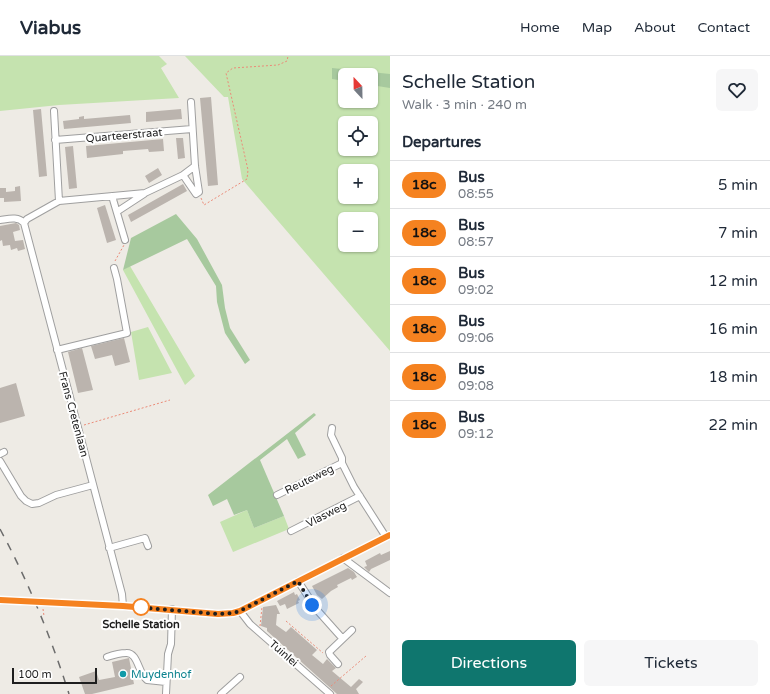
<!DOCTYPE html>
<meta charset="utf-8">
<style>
:root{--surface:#fff;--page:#f6f6f7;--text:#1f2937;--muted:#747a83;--line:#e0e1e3;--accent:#0f766e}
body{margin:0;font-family:"Varela Round",sans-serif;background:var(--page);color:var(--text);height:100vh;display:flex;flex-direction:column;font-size:15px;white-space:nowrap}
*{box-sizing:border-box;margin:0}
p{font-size:13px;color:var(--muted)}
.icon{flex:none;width:22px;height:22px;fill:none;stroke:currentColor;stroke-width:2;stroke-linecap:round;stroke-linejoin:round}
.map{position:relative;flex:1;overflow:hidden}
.sheet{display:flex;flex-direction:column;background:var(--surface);width:380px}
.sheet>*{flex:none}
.badge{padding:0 8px;border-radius:13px;font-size:14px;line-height:26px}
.needle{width:26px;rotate:338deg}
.fabs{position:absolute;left:338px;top:12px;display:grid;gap:8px}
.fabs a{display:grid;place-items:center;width:40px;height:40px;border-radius:6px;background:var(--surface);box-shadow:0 1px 3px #0004;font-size:20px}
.scale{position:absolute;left:12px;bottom:10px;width:85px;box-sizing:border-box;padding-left:4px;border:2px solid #1e1e1e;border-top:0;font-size:11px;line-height:14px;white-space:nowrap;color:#1e1e1e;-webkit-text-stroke:3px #fff;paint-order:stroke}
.you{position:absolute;width:20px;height:20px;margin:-10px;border:3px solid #fff;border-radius:50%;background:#1a73e8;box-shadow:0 0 0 6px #1a73e833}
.map>.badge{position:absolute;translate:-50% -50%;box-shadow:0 0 0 2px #fff}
h2{padding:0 12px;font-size:15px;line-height:36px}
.round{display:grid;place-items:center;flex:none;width:42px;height:42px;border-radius:6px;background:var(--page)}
.headline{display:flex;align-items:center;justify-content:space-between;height:68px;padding:0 12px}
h1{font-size:19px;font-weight:600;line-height:30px}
.action{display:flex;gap:8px;margin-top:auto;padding:8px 12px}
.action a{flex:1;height:46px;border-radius:6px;background:var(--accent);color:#fff;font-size:16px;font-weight:600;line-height:46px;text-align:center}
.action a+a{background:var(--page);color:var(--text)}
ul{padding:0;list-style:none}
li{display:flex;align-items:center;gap:12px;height:48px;padding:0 12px;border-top:1px solid var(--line)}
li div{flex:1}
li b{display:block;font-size:15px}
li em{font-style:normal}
li .badge{min-width:44px;font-weight:700;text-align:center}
header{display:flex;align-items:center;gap:24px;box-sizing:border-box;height:56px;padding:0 20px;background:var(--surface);border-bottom:1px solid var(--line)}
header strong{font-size:19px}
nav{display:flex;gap:22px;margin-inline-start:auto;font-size:14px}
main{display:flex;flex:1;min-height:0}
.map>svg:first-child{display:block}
.grass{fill:#c5e3af;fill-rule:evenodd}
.forest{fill:#a7c99e}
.building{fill:#bbb4ae}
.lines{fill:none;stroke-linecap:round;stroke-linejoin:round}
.minor-casing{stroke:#9f9f9f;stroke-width:8}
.path{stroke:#eb8b78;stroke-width:1;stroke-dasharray:2 2;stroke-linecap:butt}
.minor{stroke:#fff;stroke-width:6}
.rail{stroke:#6c6c6c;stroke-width:1.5;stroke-dasharray:8 8;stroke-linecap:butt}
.line-casing{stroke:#fff;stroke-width:9}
.line{stroke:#f58220;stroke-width:6}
.walk{stroke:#1e1e1e;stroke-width:4;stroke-dasharray:0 7.2}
.stop-dot{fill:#fff;stroke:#f58220;stroke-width:2}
.culture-dot{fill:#0f9aa8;stroke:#fff;stroke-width:1.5}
.labels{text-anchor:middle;stroke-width:4;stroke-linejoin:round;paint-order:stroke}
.street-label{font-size:11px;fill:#1e1e1e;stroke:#fff}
.stop-label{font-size:11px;font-weight:bold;fill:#1e1e1e;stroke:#fff}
.culture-label{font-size:11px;fill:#0d838f;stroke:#fff;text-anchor:start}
</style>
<header>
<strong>Viabus</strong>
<nav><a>Home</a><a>Map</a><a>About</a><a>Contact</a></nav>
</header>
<main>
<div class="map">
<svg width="390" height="638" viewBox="0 0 390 638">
<rect width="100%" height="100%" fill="#eeebe5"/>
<path class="grass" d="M0 0H159L167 8 161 12 179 42 59 49 0 55Z
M185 0H390V295L242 123 228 41H224ZM345 19H371V45H345ZM345 67H371V93H345ZM345 115H371V141H345ZM345 163H371V189H345Z
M130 210 195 320 185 329 123 214Z
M148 271 172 317 139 324 131 276Z
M247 454 254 472 284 460 289 473 233 496 220 466Z"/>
<path class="forest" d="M332 12 390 18V32L371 29V19H345V25L332 23Z
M176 158 197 183 222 229 225 252 230 272 250 304 245 308 225 277 217 246 216 230 187 183 123 214 131 182Z
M314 357 316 359 295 377 306 399 298 403 287 383 260 404 284 460 254 472 247 454 234 459 227 443 213 450 208 439Z"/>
<path class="building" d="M211 41 218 129 208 130 200 42Z
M41 53 47 120 39 121 33 54Z
M181 53 182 63 146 66V56Z
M130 59 131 67 64 73 63 65 79 63V61L84 60V63Z
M176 82H183L185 102 178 103Z
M163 83 164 95 149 96 148 93 123 95V98L87 102 86 90Z
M73 90 77 132 69 133 65 91Z
M158 112 162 119 149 127 145 120Z
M183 128 187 135 131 166 128 159Z
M20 130 21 145 4 146V142H0V132H6V136L15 135V131Z
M105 149 116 184 107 187 97 152Z
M16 167 19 169 20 174 13 176 15 185 23 184 25 193 18 195 17 192 11 194 10 189 3 190 2 184 0 185V170Z
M124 282 130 306 115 310 112 299 95 303 91 290Z
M82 292 93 334 78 337 68 296Z
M16 327 25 360 0 367V332Z
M390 495V504L371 513 369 516 364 511 367 510 365 505 380 497 381 499Z
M348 512 354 516 357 521 352 524 351 522 337 529 338 531 331 535 322 543 317 539 312 530Z
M294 536 295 539 297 538 300 544 298 545 299 547 287 553 285 548 280 550 277 545Z
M276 549 280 558H277L276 569 286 576 291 571 317 594 312 599 323 608 327 603 336 612 332 615 351 631 359 623 363 626 356 633 359 638H337L267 575V572L261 570 263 551Z
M129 602 134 628 92 638H85L79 621 96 615 99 624 115 621 112 606Z"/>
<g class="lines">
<g class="minor-casing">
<path id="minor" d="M191 46 195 110 199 136 196 138 183 119 195 110
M54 55 59 145
M55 84 192 73
M112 140 125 184
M118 155 144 138
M0 164C8 163 18 160 24 167
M24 167 122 538 123 550
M24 167 27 163 59 145 145 137 183 119
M57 294 127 277 117 223 114 212
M332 372 331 379 342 402V407L354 431 386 481
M0 398 4 396
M0 405 21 440 26 445 32 448 39 447 56 439 93 429
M277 439 342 407
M291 475 360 440
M109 492 145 482 148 490
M343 502 390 537
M298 525 317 554 342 582
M0 544 123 550 218 558 233 557 240 555 390 479
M240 555 250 568 330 638
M107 601C113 599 120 597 126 597 138 596 138 617 147 624L166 626
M338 608 330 599 329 596 352 574
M166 638 168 598 171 588 172 553
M221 638 240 621"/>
</g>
<path class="path" d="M201 142 204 149 247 123 248 114 226 17 233 12 278 9 287 5 288 0
M115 205 124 189
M84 369 170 344
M43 553 44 560
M286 565 323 597
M260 570 262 551
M331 630 366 600"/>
<use href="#minor" class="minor"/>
<path class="rail" d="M0 473C28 525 51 581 69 638"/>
</g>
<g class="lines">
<g class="line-casing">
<path id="line" d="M0 544 123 550 218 558 233 557 240 555 390 479"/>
</g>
<use href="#line" class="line"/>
<path class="walk" d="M141 551H135L218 558 233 557 240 555 298 525 312 549"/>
</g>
<circle class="stop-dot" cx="141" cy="551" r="8"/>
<circle class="culture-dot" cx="123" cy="618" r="4"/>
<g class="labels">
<g class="street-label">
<text transform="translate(124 79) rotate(-5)" y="4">Quarteerstraat</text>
<text transform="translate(74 358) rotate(75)" y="4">Frans Cretenlaan</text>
<text transform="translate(309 423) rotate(-26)" y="4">Reuteweg</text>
<text transform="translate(326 458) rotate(-27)" y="4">Vlasweg</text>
<text transform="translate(284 597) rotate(41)" y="4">Tuinlei</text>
</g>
<g class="stop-label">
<text x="141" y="572">Schelle Station</text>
</g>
<g class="culture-label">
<text x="131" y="622">Muydenhof</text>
</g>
</g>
</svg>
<div class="fabs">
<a><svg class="needle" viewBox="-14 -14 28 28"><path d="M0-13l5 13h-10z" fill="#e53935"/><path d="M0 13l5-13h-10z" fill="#747a83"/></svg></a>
<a><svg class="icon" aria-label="locate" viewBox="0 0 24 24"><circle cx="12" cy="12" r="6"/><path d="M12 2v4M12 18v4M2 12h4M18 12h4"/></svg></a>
<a>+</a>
<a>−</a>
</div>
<div class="scale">100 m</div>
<div class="you" style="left:312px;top:549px"></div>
</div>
<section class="sheet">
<div class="headline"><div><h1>Schelle Station</h1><p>Walk · 3 min · 240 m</p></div><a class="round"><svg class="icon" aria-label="heart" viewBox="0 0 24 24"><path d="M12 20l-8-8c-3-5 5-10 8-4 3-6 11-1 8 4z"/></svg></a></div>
<h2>Departures</h2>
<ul>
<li><span class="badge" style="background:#f58220;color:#111">18c</span><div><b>Bus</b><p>08:55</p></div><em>5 min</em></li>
<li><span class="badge" style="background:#f58220;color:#111">18c</span><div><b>Bus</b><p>08:57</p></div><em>7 min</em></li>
<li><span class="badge" style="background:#f58220;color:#111">18c</span><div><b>Bus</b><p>09:02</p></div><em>12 min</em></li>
<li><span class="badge" style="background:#f58220;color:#111">18c</span><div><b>Bus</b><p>09:06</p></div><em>16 min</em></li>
<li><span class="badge" style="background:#f58220;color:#111">18c</span><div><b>Bus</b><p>09:08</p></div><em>18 min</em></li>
<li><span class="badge" style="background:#f58220;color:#111">18c</span><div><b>Bus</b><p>09:12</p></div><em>22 min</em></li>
</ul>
<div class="action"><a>Directions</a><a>Tickets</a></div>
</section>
</main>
